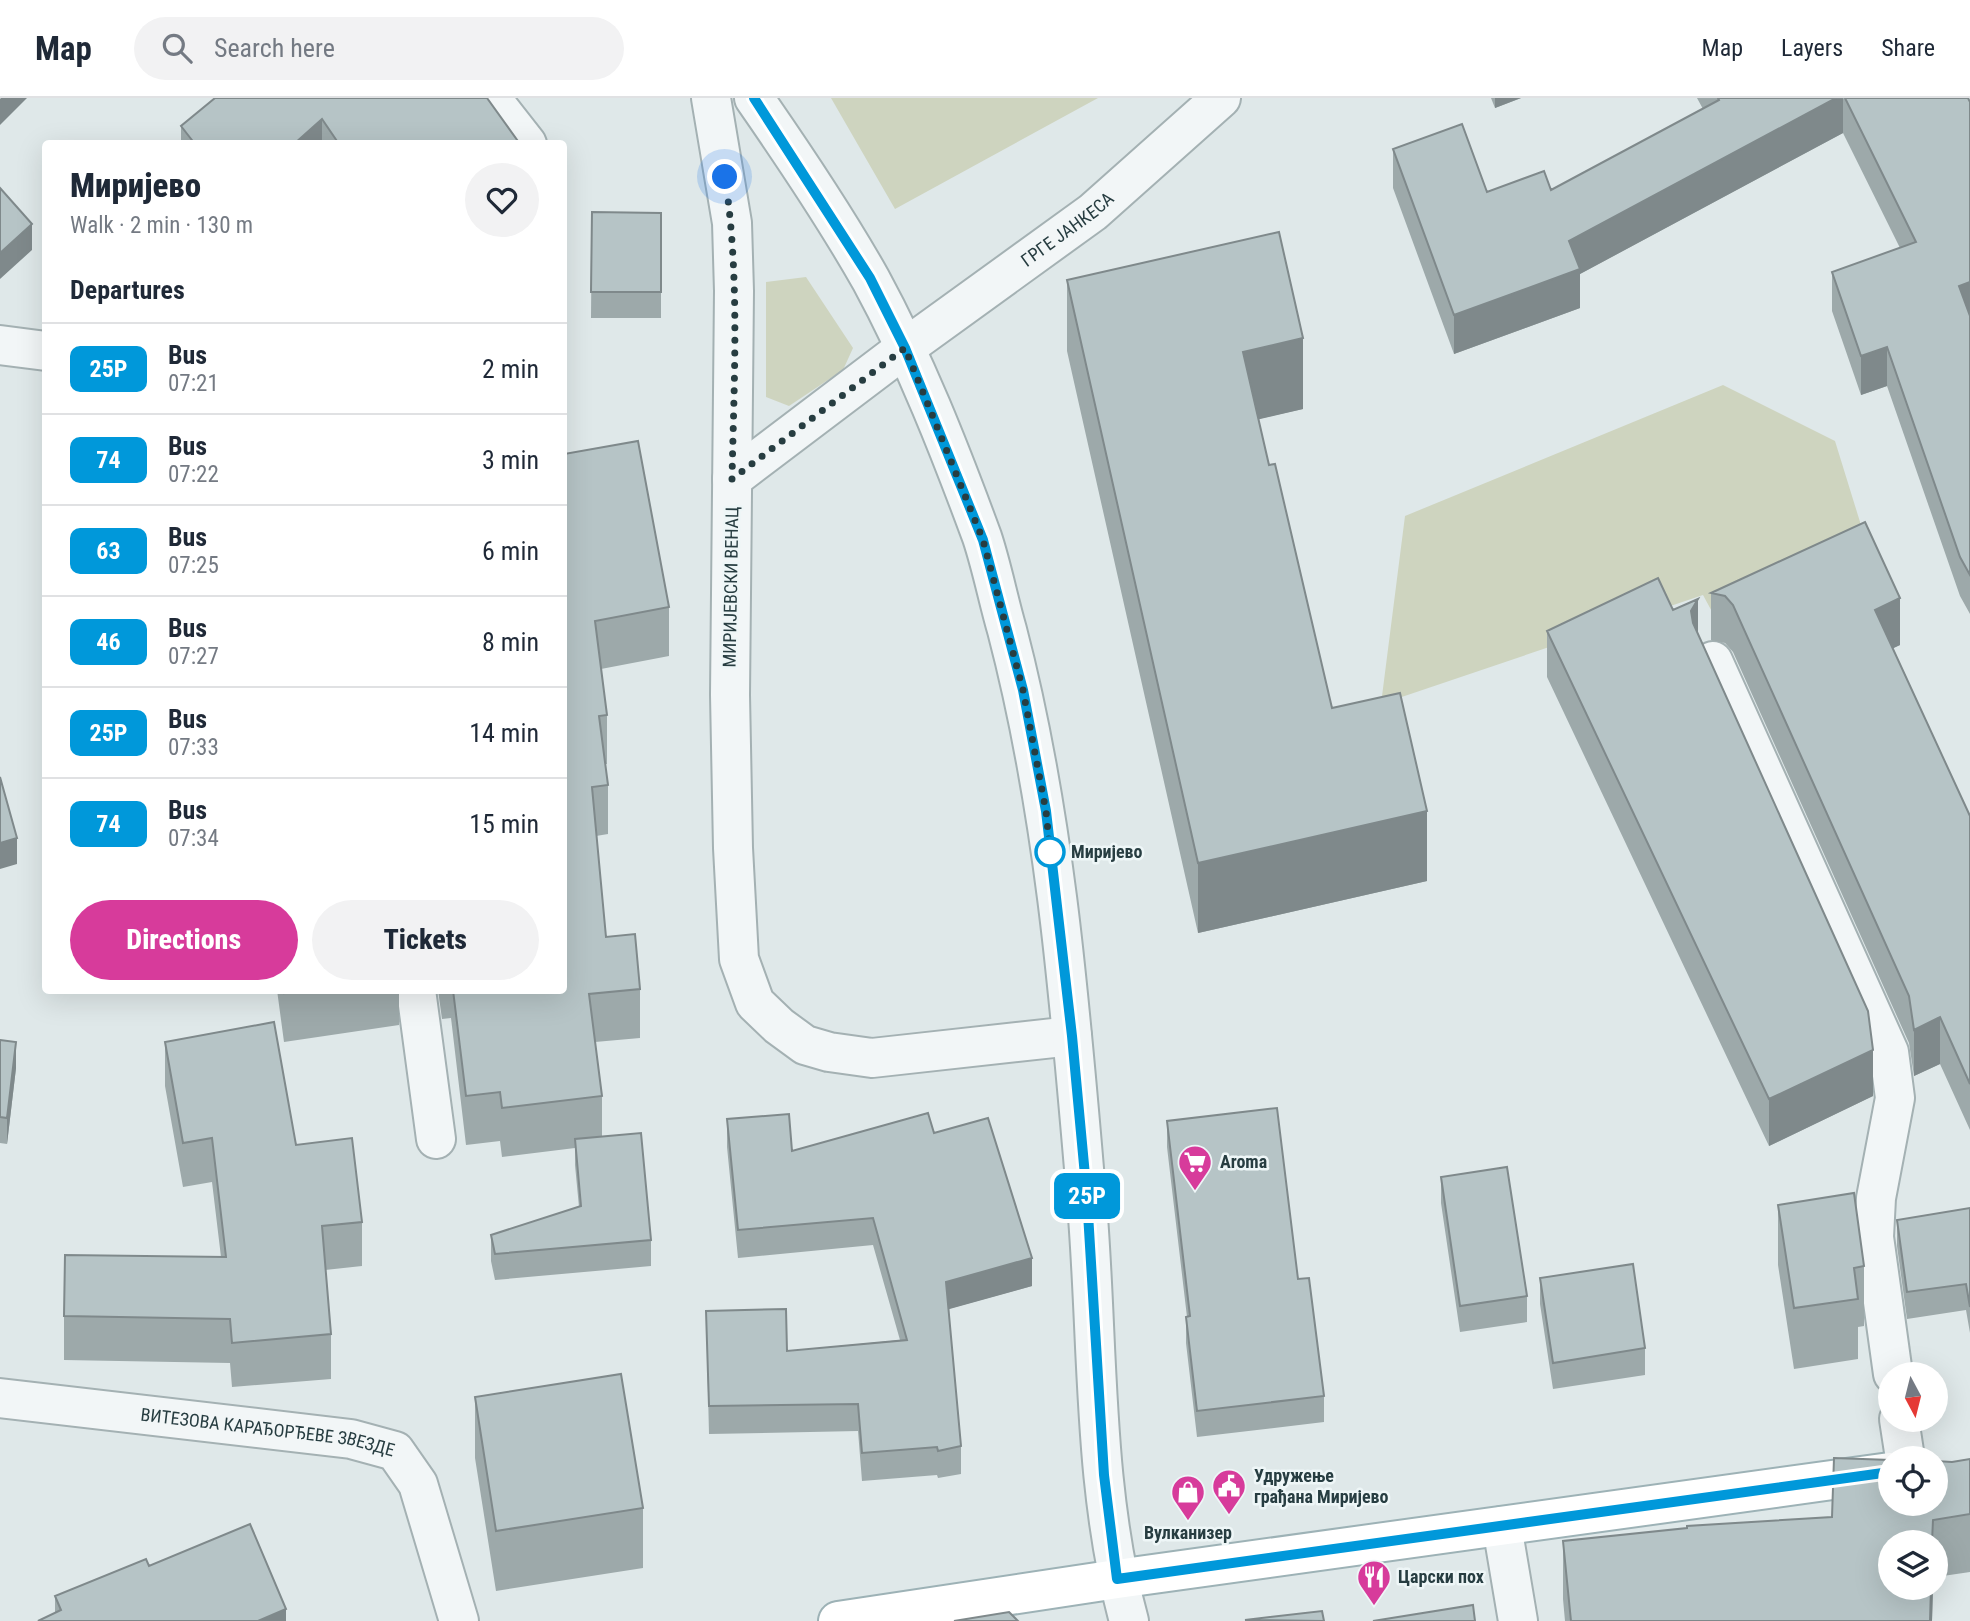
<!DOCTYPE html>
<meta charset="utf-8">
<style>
:root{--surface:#fff;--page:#f2f2f3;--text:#1f2937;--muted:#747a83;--line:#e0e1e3;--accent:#d73b9b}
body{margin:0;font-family:"Roboto Condensed",sans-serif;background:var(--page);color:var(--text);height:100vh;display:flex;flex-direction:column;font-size:26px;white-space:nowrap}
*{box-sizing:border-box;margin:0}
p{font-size:23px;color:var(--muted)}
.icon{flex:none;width:38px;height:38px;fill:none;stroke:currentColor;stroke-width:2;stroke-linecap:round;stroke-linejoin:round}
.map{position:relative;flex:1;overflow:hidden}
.sheet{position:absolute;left:42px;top:42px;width:525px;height:854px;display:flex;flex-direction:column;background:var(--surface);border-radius:7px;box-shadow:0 7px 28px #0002}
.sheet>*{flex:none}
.badge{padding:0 14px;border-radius:10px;font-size:24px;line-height:46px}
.needle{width:46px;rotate:173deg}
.tools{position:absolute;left:1878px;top:1264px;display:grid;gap:14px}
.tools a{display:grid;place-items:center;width:70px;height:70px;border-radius:50%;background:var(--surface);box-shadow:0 7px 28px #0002;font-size:35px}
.you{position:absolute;width:35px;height:35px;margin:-18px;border:5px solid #fff;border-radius:50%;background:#1a73e8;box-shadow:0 0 0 10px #1a73e833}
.map>.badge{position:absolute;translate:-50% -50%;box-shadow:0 0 0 4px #fff}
h2{padding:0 28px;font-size:26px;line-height:63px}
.round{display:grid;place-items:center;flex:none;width:74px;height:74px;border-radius:37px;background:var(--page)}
.headline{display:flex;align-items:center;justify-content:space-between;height:119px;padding:0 28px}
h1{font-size:33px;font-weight:800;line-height:52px}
.button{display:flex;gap:14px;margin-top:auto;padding:14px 28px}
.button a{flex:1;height:80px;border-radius:42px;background:var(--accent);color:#fff;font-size:28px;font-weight:800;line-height:80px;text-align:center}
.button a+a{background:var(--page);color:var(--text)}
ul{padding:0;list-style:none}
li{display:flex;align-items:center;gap:21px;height:91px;padding:0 28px;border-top:2px solid var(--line)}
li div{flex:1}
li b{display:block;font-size:26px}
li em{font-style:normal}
li .badge{min-width:77px;font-weight:700;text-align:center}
header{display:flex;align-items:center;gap:42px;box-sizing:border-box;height:98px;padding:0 35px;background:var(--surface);border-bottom:2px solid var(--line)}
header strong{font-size:33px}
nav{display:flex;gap:38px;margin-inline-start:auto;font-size:24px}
.search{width:490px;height:63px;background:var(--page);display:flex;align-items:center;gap:18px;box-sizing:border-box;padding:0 24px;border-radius:38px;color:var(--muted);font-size:26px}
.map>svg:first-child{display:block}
.green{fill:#ced4bf}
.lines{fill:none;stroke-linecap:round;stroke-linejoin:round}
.minor-casing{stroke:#a4b1b3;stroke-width:42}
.major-casing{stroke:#9db2b6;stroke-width:42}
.minor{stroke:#f2f6f7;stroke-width:38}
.major{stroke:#fff;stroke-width:38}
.wall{fill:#9da9aa}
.shaded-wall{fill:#7f898b}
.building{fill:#b6c4c6;stroke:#7f898b;stroke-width:2}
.line-casing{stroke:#fff;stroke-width:16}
.line{stroke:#0098da;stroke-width:10}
.walk{stroke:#273d41;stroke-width:7;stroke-dasharray:0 12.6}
.stop-dot{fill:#fff;stroke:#0098da;stroke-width:3.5}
.labels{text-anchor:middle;stroke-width:5;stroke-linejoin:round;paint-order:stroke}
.street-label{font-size:18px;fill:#273d41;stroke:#eef6f7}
.stop-label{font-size:18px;font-weight:bold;fill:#273d41;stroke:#eef6f7;text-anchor:start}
.poi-label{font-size:18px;font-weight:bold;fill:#273d41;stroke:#eef6f7;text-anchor:start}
</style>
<header>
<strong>Map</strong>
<div class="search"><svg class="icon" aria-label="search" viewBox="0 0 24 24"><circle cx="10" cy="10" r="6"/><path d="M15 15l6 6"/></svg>Search here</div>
<nav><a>Map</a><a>Layers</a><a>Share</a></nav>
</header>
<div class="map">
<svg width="1970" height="1523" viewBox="0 0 1970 1523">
<rect width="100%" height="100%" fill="#dfe8e9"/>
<path class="green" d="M831 0H1098L895 111Z
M806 179 853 250 843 272 789 308 766 299V184Z
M1723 287 1835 343 1869 453 1716 521 1703 497 1381 606 1405 418Z"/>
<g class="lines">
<g class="minor-casing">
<g id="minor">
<path d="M491 0 527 46"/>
<path d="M711 0 732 125 734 193 730 597 733 750 739 861 755 905 779 928 805 947 829 954 872 960 1072 938"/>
<path d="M754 0C795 59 836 120 871 182 915 263 950 352 982 439 992 469 998 501 1007 532 1055 715 1070 906 1086 1094 1099 1236 1091 1385 1129 1523"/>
<path d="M0 247 46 253"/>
<path id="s1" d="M732 381 905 250 1093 114 1221 0"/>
<path d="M1713 563 1889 954 1895 1000 1876 1100 1874 1139 1893 1276"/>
<path d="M416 892 436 1041"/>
<path id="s2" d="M0 1300 351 1341 395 1353 418 1386 459 1523"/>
<path d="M1899 1321 1905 1360"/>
<path d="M1502 1428 1518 1523"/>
</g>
</g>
<g class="major-casing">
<path id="major" d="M838 1523 1117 1481 1890 1374"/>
</g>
<use href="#minor" class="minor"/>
<use href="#major" class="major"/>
</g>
<path class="wall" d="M215 0 520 46H181V28Z
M1491 0H1521L1495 10Z
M1697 0H1968L1970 4V516L1960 498 1887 288 1861 297 1832 213V174L1900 150 1843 35 1580 176V210L1454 256 1393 90V51L1487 94 1551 92 1703 11Z
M592 114 661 115V220H591Z
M1067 182 1303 311 1258 321 1269 367 1332 610 1427 783 1198 835 1067 253Z
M564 356 669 509V558L601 571 607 617V666H605L608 687V736L596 738 606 839 640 891V940L595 944 602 998V1038L651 1142V1168L495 1182 491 1163V1137L579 1109 575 1067V1050L502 1059 500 1043 466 1047 451 920 442 921 438 892H564Z
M1865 424 1900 547 1893 550 1970 718V1032L1940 966 1914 978 1909 945 1733 554 1725 545 1711 542V495Z
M1673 512 1698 537 1873 998 1769 1048 1547 579V533Z
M277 892H399V927L284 944Z
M0 942 16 970 7 1046 0 1045Z
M165 944 296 1047 362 1124V1168L325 1172 331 1236V1281L232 1289 230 1265 64 1262V1218L221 1159 212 1084 183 1089 165 988Z
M727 1021 792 1053 934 1035 1032 1188 948 1211 961 1348V1376L938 1380 937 1377 862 1383 858 1333 709 1336 706 1213 787 1253 900 1242 873 1147 738 1160 727 1049Z
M1167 1023 1298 1181 1324 1298V1324L1197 1339 1186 1245V1219H1187L1167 1049Z
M1441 1079 1527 1198V1224L1460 1234 1441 1105Z
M1778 1107 1864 1168V1228L1858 1229V1261L1794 1271 1778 1167Z
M1970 1110V1235L1966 1212 1907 1221 1897 1148V1122Z
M1540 1180 1645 1250V1277L1553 1291 1540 1206Z
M475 1299 643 1410V1470L496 1493 475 1360Z
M1970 1361V1474L1936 1479V1444H1890V1489H1933L1932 1523H1565L1563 1501V1443L1832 1419 1952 1364Z
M149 1468 286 1523 55 1515V1498Z"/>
<path class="shaded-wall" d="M1 0H27L0 27V1Z
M1495 0H1521L1495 10Z
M1836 0H1843V35L1580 176V210L1454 256V217L1569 143Z
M322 21V46H294Z
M32 126V152L0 181V155Z
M1970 184V223L1959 188Z
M1303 240V311L1243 325V254Z
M1887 249V288L1861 297V258Z
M1900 500V547L1875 559V512Z
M1698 501V548L1691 560V513Z
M1427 713V783L1198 835V765Z
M17 740V766L0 771V745Z
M1940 919V966L1914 978V932Z
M16 944V970L7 1046V1020Z
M1873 952V998L1769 1048V1001Z
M1032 1160V1188L946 1212V1184Z
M1931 1489H1933L1932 1523H1930Z
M286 1511V1523H258Z"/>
<path class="building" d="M215 0H487L520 46H339L322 21 294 46H195L181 28Z
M1718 0H1836L1569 143 1580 171 1454 217 1393 51 1462 26 1487 94 1544 73 1551 92 1719 2Z
M1845 0H1968L1970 4V184L1959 188 1970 218V477L1960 459 1887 249 1861 258 1832 174 1916 144Z
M0 90 32 126 0 155Z
M592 114 661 115V194H591Z
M1279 134 1303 240 1243 254 1269 367 1275 366 1332 610 1400 595 1427 713 1198 765 1067 182Z
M638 343 669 509 595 523 607 617 599 618 608 687 592 689 606 839 635 836 640 891 589 896 602 998 502 1010 500 994 466 998 453 892H564V356Z
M1865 424 1900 500 1875 512 1970 718V986L1940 919 1914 932 1909 898 1733 507 1725 498 1711 495Z
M1658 480 1673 512 1698 501 1691 513 1693 525 1868 913 1873 952 1769 1001 1547 533Z
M0 679 17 740 0 745Z
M283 892H301L284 895Z
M274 924 296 1047 352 1040 362 1124 322 1128 331 1236 232 1245 230 1221 64 1218 65 1157 226 1159 212 1040 183 1045 165 944Z
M0 942 16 944 7 1020 0 1019Z
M1277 1010 1298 1181 1309 1180 1324 1298 1197 1313 1186 1219 1190 1218 1167 1023Z
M928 1015 934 1035 988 1020 1032 1160 946 1184 961 1348 938 1353 937 1349 862 1355 858 1306 709 1308 706 1213 786 1211 787 1253 907 1242 873 1120 738 1132 727 1021 789 1016 792 1053Z
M641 1035 651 1142 495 1156 491 1137 581 1108 575 1041Z
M1507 1069 1527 1198 1460 1208 1441 1079Z
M1854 1095 1864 1168 1854 1170 1858 1201 1794 1210 1778 1107Z
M1970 1110V1209L1966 1186 1907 1194 1897 1122Z
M1633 1166 1645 1250 1553 1265 1540 1180Z
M621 1276 643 1410 496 1433 475 1299Z
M1834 1360 1890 1362V1405H1936V1363L1952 1364 1970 1361V1416L1933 1422 1932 1444H1890V1489H1931L1930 1523H1571L1563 1443 1687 1430V1428L1832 1419Z
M250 1426 286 1511 258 1523H38L61 1512 55 1498 146 1461 149 1468Z
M1473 1507 1475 1523H1373Z
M1322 1513 1324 1523 1245 1522Z
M1009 1514 1018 1523H954Z"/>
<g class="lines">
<g class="line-casing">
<path id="line" d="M754 0 870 180 905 250 983 442 1023 592 1046 713 1072 938 1087 1099 1104 1377 1117 1481 1890 1374"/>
</g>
<use href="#line" class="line"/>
<path class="walk" d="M725 79C740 179 734 281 732 381L905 250 983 442 1023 592 1046 713 1051 763 1050 754"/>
</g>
<defs>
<g id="supermarket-pin" transform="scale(1.75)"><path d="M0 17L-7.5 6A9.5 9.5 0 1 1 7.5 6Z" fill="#d73b9b" stroke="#eef6f7"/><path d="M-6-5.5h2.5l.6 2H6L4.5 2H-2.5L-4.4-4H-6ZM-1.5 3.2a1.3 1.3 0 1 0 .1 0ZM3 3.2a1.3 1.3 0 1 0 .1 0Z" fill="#fff"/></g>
<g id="civic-pin" transform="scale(1.75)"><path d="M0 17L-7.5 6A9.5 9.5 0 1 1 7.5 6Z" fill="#d73b9b" stroke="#eef6f7"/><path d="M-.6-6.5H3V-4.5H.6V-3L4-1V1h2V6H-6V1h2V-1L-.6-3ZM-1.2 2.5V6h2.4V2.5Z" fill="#fff"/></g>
<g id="shop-pin" transform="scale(1.75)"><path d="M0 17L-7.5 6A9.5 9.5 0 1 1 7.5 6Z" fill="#d73b9b" stroke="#eef6f7"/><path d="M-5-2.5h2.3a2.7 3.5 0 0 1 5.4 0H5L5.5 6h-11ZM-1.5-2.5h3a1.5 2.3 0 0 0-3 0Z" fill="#fff"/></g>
<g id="restaurant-pin" transform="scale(1.75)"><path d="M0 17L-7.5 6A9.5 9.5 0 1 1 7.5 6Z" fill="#d73b9b" stroke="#eef6f7"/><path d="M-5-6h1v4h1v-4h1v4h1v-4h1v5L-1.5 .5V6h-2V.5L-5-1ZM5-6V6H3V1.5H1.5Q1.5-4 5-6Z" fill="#fff"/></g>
</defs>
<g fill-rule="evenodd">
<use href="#supermarket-pin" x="1195" y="1064"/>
<use href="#civic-pin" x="1229" y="1388"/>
<use href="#shop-pin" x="1188" y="1394"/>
<use href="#restaurant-pin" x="1374" y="1479"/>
</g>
<circle class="stop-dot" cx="1050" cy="754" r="14"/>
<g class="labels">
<g class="street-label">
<text dy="6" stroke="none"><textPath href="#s1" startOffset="418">ГРГЕ ЈАНКЕСА</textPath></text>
<text transform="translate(731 489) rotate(-89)" y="6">МИРИЈЕВСКИ ВЕНАЦ</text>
<text dy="6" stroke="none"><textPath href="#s2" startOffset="270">ВИТЕЗОВА КАРАЂОРЂЕВЕ ЗВЕЗДЕ</textPath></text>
</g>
<g class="stop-label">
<text x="1071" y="760">Миријево</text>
</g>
<g class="poi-label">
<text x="1220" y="1070">Aroma</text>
<text x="1254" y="1384">Удружење<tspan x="1254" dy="21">грађана Миријево</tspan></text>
<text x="1188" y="1441" text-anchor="middle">Вулканизер</text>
<text x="1398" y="1485">Царски пох</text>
</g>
</g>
</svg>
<div class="tools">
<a><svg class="needle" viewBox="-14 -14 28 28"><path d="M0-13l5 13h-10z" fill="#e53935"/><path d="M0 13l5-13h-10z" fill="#747a83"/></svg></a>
<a><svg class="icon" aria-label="locate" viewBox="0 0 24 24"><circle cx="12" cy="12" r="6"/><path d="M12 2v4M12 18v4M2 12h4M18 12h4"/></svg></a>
<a><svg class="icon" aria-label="layers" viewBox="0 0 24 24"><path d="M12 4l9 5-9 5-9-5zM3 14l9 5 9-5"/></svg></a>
</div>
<div class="you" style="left:725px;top:79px"></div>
<b class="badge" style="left:1087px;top:1098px;background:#0098da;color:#fff">25P</b>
<section class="sheet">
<div class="headline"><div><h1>Миријево</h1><p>Walk · 2 min · 130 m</p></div><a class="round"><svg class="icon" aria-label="heart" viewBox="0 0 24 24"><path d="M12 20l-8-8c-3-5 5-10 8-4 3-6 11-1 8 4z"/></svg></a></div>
<h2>Departures</h2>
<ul>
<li><span class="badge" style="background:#0098da;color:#fff">25P</span><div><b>Bus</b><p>07:21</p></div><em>2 min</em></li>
<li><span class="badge" style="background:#0098da;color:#fff">74</span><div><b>Bus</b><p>07:22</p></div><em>3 min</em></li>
<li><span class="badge" style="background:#0098da;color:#fff">63</span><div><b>Bus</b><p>07:25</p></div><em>6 min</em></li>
<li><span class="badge" style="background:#0098da;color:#fff">46</span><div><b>Bus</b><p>07:27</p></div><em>8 min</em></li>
<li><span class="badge" style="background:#0098da;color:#fff">25P</span><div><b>Bus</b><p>07:33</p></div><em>14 min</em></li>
<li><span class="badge" style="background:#0098da;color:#fff">74</span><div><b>Bus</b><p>07:34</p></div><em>15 min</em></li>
</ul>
<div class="button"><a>Directions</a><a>Tickets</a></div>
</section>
</div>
